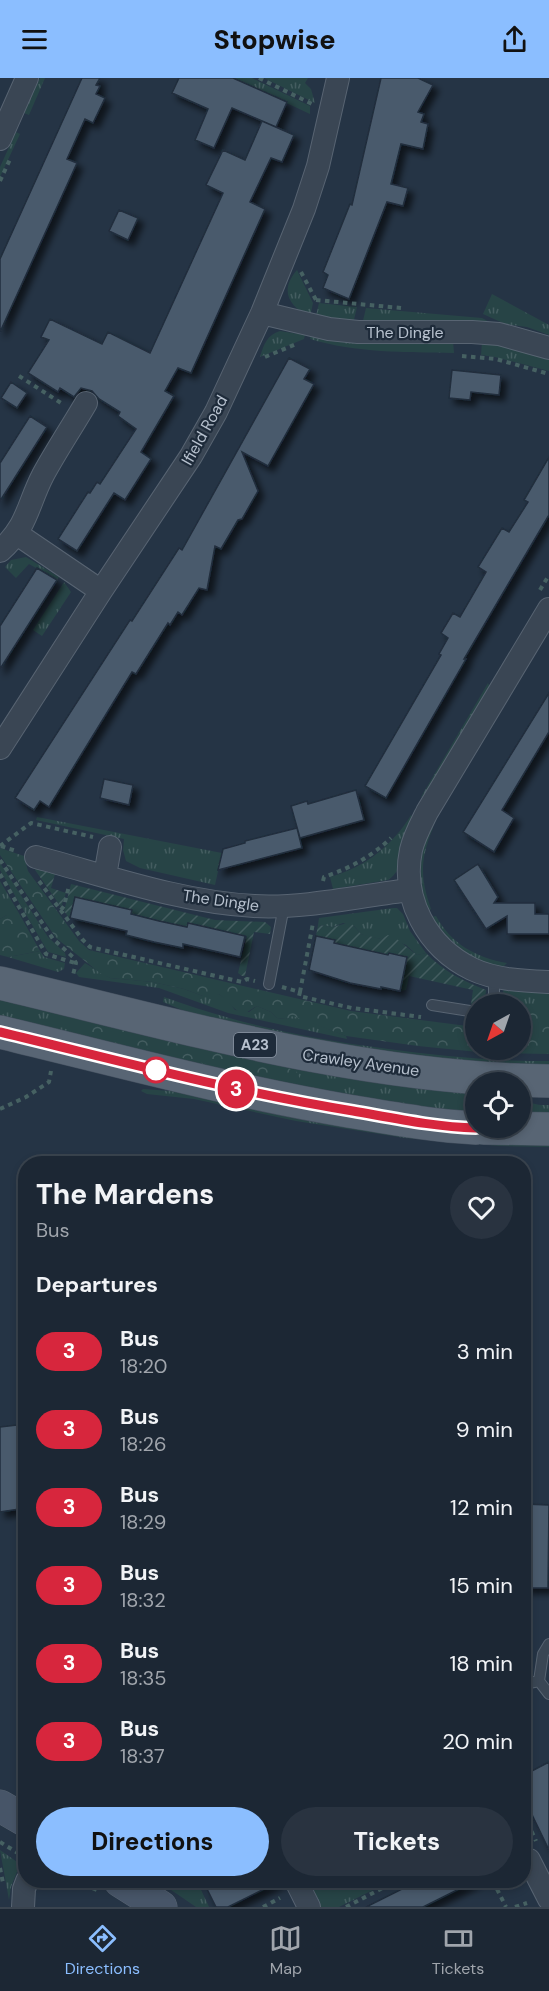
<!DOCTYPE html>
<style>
:root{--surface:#1c2734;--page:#293340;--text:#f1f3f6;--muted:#a0a5ac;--line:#3a444f;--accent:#8bbeff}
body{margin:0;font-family:"DM Sans",sans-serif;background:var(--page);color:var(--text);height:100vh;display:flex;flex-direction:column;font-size:22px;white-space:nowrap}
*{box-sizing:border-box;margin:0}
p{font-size:20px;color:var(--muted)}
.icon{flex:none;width:33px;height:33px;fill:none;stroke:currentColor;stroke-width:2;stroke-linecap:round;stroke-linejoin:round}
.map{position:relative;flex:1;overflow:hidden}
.panel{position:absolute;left:18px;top:1078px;width:513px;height:732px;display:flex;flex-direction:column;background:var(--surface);border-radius:24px;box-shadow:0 3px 9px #0003,0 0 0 2px var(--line)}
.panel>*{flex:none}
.badge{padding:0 12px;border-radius:20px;font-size:21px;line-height:39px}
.needle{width:39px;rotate:220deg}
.controls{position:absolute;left:465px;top:916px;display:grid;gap:12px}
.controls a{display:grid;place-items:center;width:66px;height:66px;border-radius:50%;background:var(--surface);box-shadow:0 3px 9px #0003,0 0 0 2px var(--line);font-size:30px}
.map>.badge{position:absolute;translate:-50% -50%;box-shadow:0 0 0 3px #fff}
h2{padding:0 18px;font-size:22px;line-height:54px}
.round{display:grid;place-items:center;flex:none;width:63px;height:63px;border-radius:32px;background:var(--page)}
.headline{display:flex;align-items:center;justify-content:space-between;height:102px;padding:0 18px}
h1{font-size:28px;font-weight:800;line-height:45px}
.primary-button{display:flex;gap:12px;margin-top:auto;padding:12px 18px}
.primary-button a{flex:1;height:69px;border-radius:36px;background:var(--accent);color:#111;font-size:24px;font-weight:800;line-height:69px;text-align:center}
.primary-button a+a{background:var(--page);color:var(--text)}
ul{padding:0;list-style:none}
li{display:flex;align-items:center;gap:18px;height:78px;padding:0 18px}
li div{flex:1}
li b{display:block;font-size:22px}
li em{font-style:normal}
li .badge{min-width:66px;font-weight:700;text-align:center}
header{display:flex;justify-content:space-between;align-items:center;height:78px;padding:0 18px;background:var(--accent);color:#111;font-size:27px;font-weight:800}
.tabs{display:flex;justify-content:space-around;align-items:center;height:84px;border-top:2px solid var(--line);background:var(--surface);font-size:16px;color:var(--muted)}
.tabs a{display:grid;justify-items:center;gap:3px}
.tabs .current{color:var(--accent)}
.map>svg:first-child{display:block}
.grass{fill:url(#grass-tufts)}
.forest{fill:url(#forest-crowns)}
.garden{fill:url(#garden-furrows)}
.building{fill:#495a6c;stroke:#202d3c;stroke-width:1.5;filter:url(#shadow)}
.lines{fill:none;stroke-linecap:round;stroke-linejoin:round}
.lane-casing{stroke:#586472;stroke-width:12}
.street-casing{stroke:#586472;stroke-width:24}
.secondary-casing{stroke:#586472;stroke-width:33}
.primary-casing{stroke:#434f5e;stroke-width:34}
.path{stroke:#466162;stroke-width:4;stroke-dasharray:4.5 4.5;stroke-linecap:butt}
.lane{stroke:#3a4654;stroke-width:10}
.street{stroke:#3a4654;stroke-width:22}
.secondary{stroke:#475568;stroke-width:32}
.primary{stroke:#586574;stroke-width:33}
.line-casing{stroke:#fff;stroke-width:14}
.line{stroke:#d7263d;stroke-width:9}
.stop-dot{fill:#fff;stroke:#d7263d;stroke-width:3}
.labels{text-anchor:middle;stroke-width:4.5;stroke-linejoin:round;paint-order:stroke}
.shield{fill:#1e2b3a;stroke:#8994a2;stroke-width:1.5}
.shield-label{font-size:15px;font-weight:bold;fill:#b7c1ce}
.street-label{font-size:16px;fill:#b7c1ce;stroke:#1e2b3a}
</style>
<header><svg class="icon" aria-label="menu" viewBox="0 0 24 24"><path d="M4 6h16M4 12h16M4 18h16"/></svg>Stopwise<svg class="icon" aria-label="share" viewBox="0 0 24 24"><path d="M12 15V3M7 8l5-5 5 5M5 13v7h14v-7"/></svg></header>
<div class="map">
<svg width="549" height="1829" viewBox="0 0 549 1829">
<defs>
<pattern id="grass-tufts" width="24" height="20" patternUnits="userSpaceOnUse" patternTransform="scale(1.5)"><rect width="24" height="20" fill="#274446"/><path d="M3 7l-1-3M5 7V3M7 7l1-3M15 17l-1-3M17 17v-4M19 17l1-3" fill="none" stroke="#445d60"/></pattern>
<pattern id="forest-crowns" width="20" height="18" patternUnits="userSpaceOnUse" patternTransform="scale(1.5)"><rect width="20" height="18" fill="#274446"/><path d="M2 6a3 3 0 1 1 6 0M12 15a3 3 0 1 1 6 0" fill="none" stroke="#445d60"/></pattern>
<pattern id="garden-furrows" width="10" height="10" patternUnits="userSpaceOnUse" patternTransform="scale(1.5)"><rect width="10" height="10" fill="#274446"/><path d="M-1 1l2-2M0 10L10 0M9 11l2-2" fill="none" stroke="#445d60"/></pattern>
<filter id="shadow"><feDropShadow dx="5.5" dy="5.5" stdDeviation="3" flood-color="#0009"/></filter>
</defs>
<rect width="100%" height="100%" fill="#253445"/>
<path class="grass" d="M40 0H45L29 37 24 35Z
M233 0H252L310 28V36Z
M264 0H308L305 5 311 11 315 25Z
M16 54 20 56 0 99V89Z
M297 192 313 225 310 239C289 228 279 213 297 192Z
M492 216 549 247V257L527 249 505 246 483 236Z
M319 225 357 229 353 246 315 242Z
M366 230 482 240 499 249 362 247Z
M280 253 305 257 304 261 260 279C264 266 267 257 280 253Z
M311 256 453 263 454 275C406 274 356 275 310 261Z
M482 264 519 269 549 280V293L495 279 481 277Z
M26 479 59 499 57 502 29 486 16 500 5 489 11 482Z
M64 504 71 514 42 558 33 552Z
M488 605 490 610 426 718 421 719Z
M411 737 414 740C409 758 404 793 388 802L333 811 330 799C365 789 392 768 411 737Z
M37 739 222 775 215 807 140 790 126 783 123 772 124 761 36 742Z
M430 747 433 750C420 782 420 799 431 831L427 834C415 799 420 781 430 747Z
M0 785 48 859 65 875 66 879 48 874 0 792Z
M0 803 20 837H7L0 841Z
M393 830H397L403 836 410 853 426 875 417 877 406 867 386 859 381 861 367 858 361 856 354 848 343 845 333 849 318 847 319 840Z
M436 838C451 866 477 880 507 885L503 889C466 881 454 868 431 839Z
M40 873 44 879 65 885 64 891 58 894 8 879Z
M85 885 110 900 153 904 184 911 203 918 219 916 227 922 235 932 249 934 257 928 271 934 277 940 286 941 293 937 346 958 347 961 228 935 159 910 79 899 76 895Z
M504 911 549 912V930H521L520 927H499Z
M0 919 475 1013V1034L392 1026 271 1007 0 938Z
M164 919C235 945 306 960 381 970 437 978 493 983 549 983V992L491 991 215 946 163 924Z
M143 1011 198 1015 549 1062V1069L500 1068 405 1060 296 1043 194 1021 147 1016 141 1013Z
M521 1023 540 1027H549V1037L521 1036Z
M0 1772 20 1786 11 1809 9 1822Z
M158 1803H197L209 1829H196Z
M305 1803H391L339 1829H318Z"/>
<path class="forest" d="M0 770 24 778 28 793 79 863 89 872 351 933 475 949 476 972H520L521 930H549V976L488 975 418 968 346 958 293 938 286 941 277 940 271 934 257 928 244 936C233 932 228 923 219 916L213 919 203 918 184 911 153 904 110 900 100 895 56 860 0 777Z
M7 837H20L40 873 8 879 0 877V841Z
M95 942 284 988 297 994 300 1001 279 1005 91 956 87 953 90 945Z"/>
<path class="garden" d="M36 789 53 794 55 796 51 810 66 815 61 829 35 792Z
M71 806 215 842 265 844 271 849 270 856 254 854 245 898H242L238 895 247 858 187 849 131 836V832L76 819 69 840 64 833Z
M347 845H351L361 856 381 861 388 857 393 858 417 877 426 875C443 893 463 903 486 912L485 922 481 926H471L473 912 409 898 406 912 400 913 407 879 389 875 388 877 334 865V863L316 858 318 847 333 849Z"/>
<path class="building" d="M82 0H100L96 7 100 8 96 16 105 20 93 45 85 41 67 81 77 85 0 254V181Z
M179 0H233L287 24 276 49 232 30 214 70 195 62 208 31 172 15Z
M381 0H418L433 7 418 34 424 36 421 44 428 46 423 71 401 66 391 106 408 110 403 128 387 124 349 221 323 210 328 197 323 194 350 126 352 127Z
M262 43 294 57 282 84 271 80 250 124 265 131 191 295 178 290 165 313 174 318 141 374 151 381 125 422 114 415 77 473 58 461 88 414 90 415 97 404 100 406 136 351 118 338 120 334 99 321 92 313 81 310 74 319 60 310 58 314 28 295 49 262 41 259 50 241 102 266 108 254 150 275 223 115 206 107 223 72 245 82Z
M119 132 138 140 128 162 109 153Z
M289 280 310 291 304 301 314 306 268 388 242 374 258 413 242 441 238 442 221 471 215 468 207 512 199 510 182 537 178 534 170 547 168 545 136 596 132 594 49 729 40 723 34 732 15 720 130 542 132 543 179 470 182 472Z
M452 292 501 297 499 317 471 314 470 322 449 320Z
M11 304 27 315 17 330 1 320Z
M30 338 47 349 0 423V385Z
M549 379V437L464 581H466L386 720 365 708 441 577 439 576 448 560 441 555 453 535 460 539 486 494 478 489 502 450 509 454 528 424 524 422Z
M37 490 57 502 0 591V548Z
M549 615V654L502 732 514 740 494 774 463 754Z
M104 701 133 707 129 727 100 720Z
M356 712 364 742 300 760 291 728 307 723 308 726Z
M297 750 302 770 218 792 223 771 245 765V763Z
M478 786 498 819 494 825H535V836H549V856H507V838L486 851 454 802Z
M75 819 132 832 131 836 159 843 187 849 188 845 245 858 240 879 183 866V870L154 864 126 857 127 853 70 840Z
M316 858 335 862 334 865 388 877 389 875 407 879 400 913 381 909V911L350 905 309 892Z
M17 1347 26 1407V1430L0 1434V1349Z
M524 1426 549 1427 548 1510H524Z
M549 1684V1772L524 1720V1697Z
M222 1803H280L228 1829H216L207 1811Z
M418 1803H475L423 1829H366Z"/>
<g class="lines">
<g class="lane-casing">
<path id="lane" d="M269 906 284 828
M432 927 476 934
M490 927 494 916V898
M549 1566 543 1576 539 1603 549 1616
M524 1606 539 1603"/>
</g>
<g class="street-casing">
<path id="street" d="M0 61 27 0
M262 235 329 251 358 254H472L499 256 549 270
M17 456 101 513
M0 473C28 448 27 428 43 397 56 373 72 349 86 325
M549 531 427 734C421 746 414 759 411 772 401 821 427 869 472 891 495 902 524 903 549 904
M0 670 101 513 191 378 216 334 262 235 304 131 318 88 338 0
M36 779C107 798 180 824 254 828 303 831 360 818 409 812
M105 798 110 769
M529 1782 549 1821
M296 1803 309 1829
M23 1829 24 1811 27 1803"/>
</g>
<g class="secondary-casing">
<path id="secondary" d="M0 1728 26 1743
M120 1803 161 1829"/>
</g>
<g class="primary-casing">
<path id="primary" d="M0 905C181 948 362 1001 549 1003
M0 954C116 982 231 1013 348 1033 390 1040 433 1048 476 1050
M484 1050 549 1051"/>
</g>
<path class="path" d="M259 0 312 26
M0 103 11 79
M301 194 316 222
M316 222 401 230
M462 278 496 281 549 296
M265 279 296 266
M19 298 61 325
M540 512 549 497
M0 768 31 745 93 759
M1 768 16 773
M0 782 53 861 73 879 76 885 73 897
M0 796 46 876 75 885
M39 803 82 861 90 869 242 904 247 901 255 903
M323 803 324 799C350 790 371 779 391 760
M61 832 64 828 69 808
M282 909 300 914 299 918 352 930 421 939
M300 914 313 845
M0 1031 26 1019 49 1004 51 993
M524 1737 536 1763
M0 1764 26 1780
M0 1790 3 1805
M76 1803 97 1812
M493 1803 506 1829
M263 1829 280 1820
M346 1829 396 1803
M515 1829 527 1825"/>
<use href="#lane" class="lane"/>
<use href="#street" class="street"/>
<use href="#secondary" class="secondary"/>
<use href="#primary" class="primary"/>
</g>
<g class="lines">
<g class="line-casing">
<path id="line" d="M0 954C117 982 234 1014 353 1033 393 1040 435 1049 476 1050"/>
</g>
<use href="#line" class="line"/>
</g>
<circle class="stop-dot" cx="156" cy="992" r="12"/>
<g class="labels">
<rect class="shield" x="234" y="955" width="42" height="24" rx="4.5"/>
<g class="shield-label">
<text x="255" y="972">A23</text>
</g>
<g class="street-label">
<text x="405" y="260">The Dingle</text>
<text transform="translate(204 352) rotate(-61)" y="6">Ifield Road</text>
<text transform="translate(221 822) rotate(8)" y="6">The Dingle</text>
<text transform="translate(361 984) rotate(8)" y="6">Crawley Avenue</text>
</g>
</g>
</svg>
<div class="controls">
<a><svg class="needle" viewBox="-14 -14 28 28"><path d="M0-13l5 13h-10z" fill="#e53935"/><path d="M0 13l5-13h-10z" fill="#a0a5ac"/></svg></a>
<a><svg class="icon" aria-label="locate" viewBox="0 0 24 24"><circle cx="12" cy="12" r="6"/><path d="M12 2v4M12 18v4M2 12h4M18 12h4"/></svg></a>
</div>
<b class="badge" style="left:236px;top:1011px;background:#d7263d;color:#fff">3</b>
<section class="panel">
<div class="headline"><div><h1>The Mardens</h1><p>Bus</p></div><a class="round"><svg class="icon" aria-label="heart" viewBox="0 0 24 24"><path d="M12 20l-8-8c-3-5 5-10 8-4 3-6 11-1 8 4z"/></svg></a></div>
<h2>Departures</h2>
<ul>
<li><span class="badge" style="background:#d7263d;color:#fff">3</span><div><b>Bus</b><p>18:20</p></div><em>3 min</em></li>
<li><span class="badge" style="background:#d7263d;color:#fff">3</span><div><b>Bus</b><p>18:26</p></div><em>9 min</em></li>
<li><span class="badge" style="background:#d7263d;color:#fff">3</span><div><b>Bus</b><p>18:29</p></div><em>12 min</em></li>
<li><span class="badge" style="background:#d7263d;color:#fff">3</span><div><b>Bus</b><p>18:32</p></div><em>15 min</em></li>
<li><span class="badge" style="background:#d7263d;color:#fff">3</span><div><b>Bus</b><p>18:35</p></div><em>18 min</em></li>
<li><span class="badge" style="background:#d7263d;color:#fff">3</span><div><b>Bus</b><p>18:37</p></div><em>20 min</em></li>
</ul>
<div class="primary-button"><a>Directions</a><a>Tickets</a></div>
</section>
</div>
<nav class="tabs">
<a class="current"><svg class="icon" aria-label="directions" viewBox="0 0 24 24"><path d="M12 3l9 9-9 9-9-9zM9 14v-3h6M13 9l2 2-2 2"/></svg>Directions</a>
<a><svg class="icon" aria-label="map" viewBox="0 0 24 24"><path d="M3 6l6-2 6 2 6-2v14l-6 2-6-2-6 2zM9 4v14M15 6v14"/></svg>Map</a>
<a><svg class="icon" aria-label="tickets" viewBox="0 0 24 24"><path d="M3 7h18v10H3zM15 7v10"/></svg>Tickets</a>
</nav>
